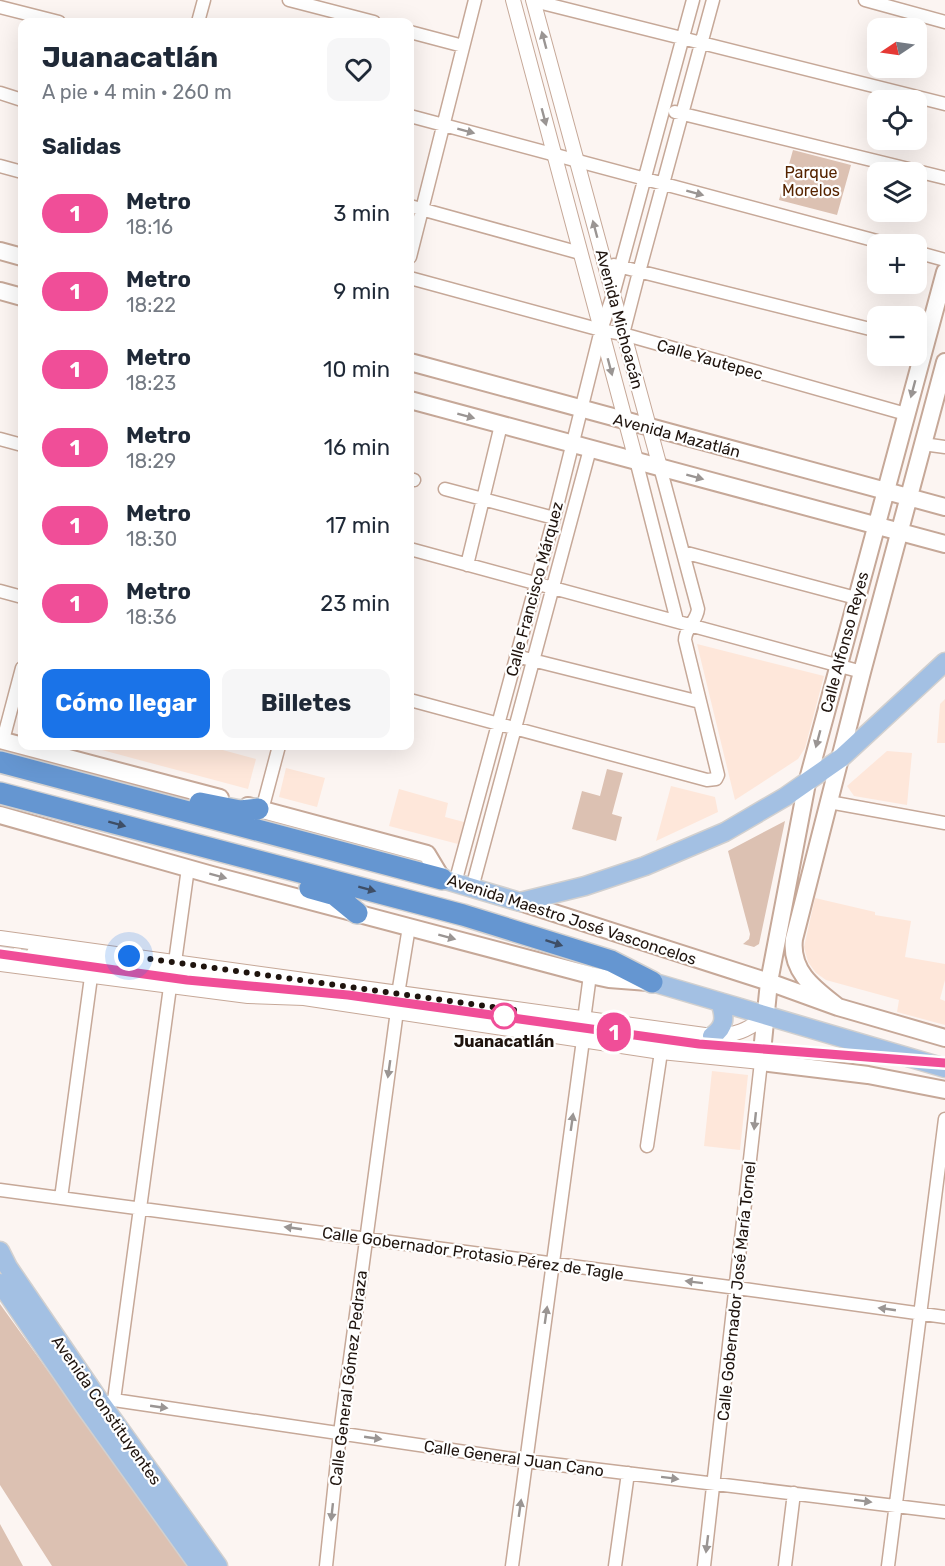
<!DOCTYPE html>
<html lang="es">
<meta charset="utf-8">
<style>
:root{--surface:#fff;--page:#f6f6f7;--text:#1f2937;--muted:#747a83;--accent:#1a73e8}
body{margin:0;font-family:Rubik,sans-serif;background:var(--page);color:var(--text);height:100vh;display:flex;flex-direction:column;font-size:22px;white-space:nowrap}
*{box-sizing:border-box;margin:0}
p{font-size:20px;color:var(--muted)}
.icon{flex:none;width:33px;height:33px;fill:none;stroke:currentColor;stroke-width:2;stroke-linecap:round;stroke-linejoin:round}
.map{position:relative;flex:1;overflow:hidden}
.side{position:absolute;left:18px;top:18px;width:396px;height:732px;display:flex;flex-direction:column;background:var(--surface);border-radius:12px;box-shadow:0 6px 24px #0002}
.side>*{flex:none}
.badge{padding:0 12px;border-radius:20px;font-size:21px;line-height:39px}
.needle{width:39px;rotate:257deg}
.controls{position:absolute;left:867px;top:18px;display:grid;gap:12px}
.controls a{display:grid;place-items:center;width:60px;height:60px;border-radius:12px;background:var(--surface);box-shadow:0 6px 24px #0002;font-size:30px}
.you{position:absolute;width:30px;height:30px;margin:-15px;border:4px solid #fff;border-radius:50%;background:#1a73e8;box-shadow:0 0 0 9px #1a73e833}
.map>.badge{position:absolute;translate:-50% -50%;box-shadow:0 0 0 3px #fff}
h2{padding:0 24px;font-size:22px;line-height:54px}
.round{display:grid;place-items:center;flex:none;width:63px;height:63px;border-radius:12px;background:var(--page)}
.head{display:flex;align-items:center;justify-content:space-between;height:102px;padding:0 24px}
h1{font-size:28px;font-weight:700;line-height:45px}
.button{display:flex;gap:12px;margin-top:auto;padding:12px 24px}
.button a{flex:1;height:69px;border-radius:12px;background:var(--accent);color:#fff;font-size:24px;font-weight:700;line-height:69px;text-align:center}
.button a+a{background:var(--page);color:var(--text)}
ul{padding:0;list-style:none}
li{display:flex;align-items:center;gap:18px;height:78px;padding:0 24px}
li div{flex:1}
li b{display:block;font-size:22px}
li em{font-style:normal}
li .badge{min-width:66px;font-weight:700;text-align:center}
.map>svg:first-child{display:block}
.built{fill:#fee7da}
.green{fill:#dcc1b2}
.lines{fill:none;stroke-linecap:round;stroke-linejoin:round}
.tertiary-tunnel{stroke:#dbd3d0;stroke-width:14;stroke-dasharray:14 7;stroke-linecap:butt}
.minor-casing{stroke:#c6a898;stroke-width:15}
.tertiary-casing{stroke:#c6a898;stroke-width:16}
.secondary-casing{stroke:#c6a898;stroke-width:20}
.primary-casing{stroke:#d2d0cf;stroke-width:21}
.motorway-casing{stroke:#d2d0cf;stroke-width:24}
.minor{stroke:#fff;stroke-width:12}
.tertiary{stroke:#fff;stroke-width:14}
.secondary{stroke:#fff;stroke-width:16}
.primary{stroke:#a3c0e3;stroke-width:18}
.motorway{stroke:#6596d1;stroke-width:21}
.oneway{fill:#9a9593}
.oneway2{fill:#3e4e66}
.line-casing{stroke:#fff;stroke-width:14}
.line{stroke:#f04e98;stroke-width:9}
.walk{stroke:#1f140e;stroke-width:6;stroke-dasharray:0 10.8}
.stop-dot{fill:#fff;stroke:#f04e98;stroke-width:3}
.labels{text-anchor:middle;stroke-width:4.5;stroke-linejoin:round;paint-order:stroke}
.park-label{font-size:16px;fill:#562400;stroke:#fff}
.street-label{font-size:16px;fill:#1f140e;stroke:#fff}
.stop-label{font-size:16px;font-weight:bold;fill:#1f140e;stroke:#fff}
</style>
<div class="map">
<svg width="945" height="1566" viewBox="0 0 945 1566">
<rect width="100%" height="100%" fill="#fcf5f2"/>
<path class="built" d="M697 644 824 676 805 748 798 759 735 800Z
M945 699V743H937L940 704Z
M87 746H220L219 749 256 759 248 789Z
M887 751 912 753 907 805 854 796 847 786Z
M286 768 325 778 317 807 279 797Z
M671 786 715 797 718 812 656 841Z
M399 789 448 803 445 817 464 822 458 844 389 826Z
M815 898 875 912V915L911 921 905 957 945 964V980L940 999 945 1001V1025L897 1012 899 1000 826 980 816 973 808 962 804 947Z
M712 1071 748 1075 740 1150 704 1146Z"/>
<path class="green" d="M793 150 851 165 837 215 779 200Z
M607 769 623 773 612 814 622 817 616 841 572 829 582 791 600 796Z
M785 821 759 944 754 947 743 944 749 939 750 934 728 851Z
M0 1304 188 1566H52L0 1485Z
M0 1524 23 1566H0Z"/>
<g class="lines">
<path class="tertiary-tunnel" d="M0 948 34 953"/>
<g class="minor-casing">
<path id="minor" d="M289 0 374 22
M865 0 945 22
M534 1 945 104
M0 7 59 22
M198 22 204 0
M410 32 463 46
M0 93 22 100
M675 112 945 178
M410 116 888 244
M0 166 22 172
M410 206 580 253
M916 252 945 260
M410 257 475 0
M614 265 878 331
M410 278 601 330 623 334 906 414
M623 334 639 272 713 0
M0 439 22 445
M923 444 945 447
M636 460 677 621
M410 479 414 480
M445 489 554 518
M410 549 862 672
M683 552 856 598
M467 565 501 425
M0 591 22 597
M516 656 700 702
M410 700 707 780 716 779 718 775 685 640C685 628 697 621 698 609L660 467
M3 740 22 668
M829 802 945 823
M262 810 279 746
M455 883 554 518 601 330 613 295 693 0
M472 888 590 449
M175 962 188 868
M398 994 409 927
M584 1020 590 975
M647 1146 661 1052
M0 1190 737 1288 945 1317
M61 1198 91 977
M114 1400 170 987
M95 1404 114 1400 527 1461 945 1512
M326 1566 340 1433 397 1011
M512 1566 583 1040
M615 1566 628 1473
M704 1566 761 1062
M785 1566 794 1493
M888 1566 945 1119"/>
</g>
<g class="tertiary-casing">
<path id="tertiary" d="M513 0 636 460
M533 0 660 467
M0 938 712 1036C735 1036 748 1030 766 1016
M34 953 253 983 287 993
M0 964 248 996 304 998 661 1052 761 1062"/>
</g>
<g class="secondary-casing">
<path id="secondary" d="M0 251 22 257
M945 272 807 783 769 982 761 1062 868 1075 945 1090
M0 291 22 297
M410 362 945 507
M410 400 945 544
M0 740 220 798
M248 806 427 854 442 879
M0 815 212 875 590 975 609 979 648 982
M520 902 769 982 838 1007 945 1038
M838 1007C815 989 790 972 794 939L862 672 945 362"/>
</g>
<g class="primary-casing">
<path id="primary" d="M442 879 520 902 585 886 645 866 725 832 785 797 841 758 945 662
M652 982 945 1068
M712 1036C726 1027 725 1016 720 1002
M0 1251 8 1267 101 1403 218 1566
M0 1283 85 1407 199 1566"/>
</g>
<g class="motorway-casing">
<path id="motorway" d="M0 762 442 879
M0 793 463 915 611 961 652 982
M200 803 240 811 258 809
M310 888 335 895 357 913"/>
</g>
<use href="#minor" class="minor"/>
<use href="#tertiary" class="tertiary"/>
<use href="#secondary" class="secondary"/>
<use href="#primary" class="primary"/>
<use href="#motorway" class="motorway"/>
</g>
<defs><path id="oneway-solid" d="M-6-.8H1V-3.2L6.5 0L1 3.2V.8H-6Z" transform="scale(1.5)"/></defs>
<g class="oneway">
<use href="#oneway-solid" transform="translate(544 40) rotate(-105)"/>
<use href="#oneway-solid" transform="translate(544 117) rotate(75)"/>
<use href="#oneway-solid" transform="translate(466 131) rotate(15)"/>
<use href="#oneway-solid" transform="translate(695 193) rotate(15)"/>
<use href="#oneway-solid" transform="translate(595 229) rotate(-105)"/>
<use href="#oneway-solid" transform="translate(610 367) rotate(75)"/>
<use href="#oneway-solid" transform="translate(913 389) rotate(105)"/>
<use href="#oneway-solid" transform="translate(466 416) rotate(15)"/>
<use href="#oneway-solid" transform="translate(695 477) rotate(15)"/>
<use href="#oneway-solid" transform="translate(818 739) rotate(105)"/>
<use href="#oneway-solid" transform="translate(218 876) rotate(15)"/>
<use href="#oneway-solid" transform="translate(447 937) rotate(15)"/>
<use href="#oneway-solid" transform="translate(389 1069) rotate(98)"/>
<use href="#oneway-solid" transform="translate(755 1121) rotate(96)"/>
<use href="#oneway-solid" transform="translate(572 1122) rotate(-82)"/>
<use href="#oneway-solid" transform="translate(293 1228) rotate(-172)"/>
<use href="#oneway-solid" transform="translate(694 1282) rotate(-173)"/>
<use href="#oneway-solid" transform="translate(887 1309) rotate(-172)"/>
<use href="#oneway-solid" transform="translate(546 1315) rotate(-82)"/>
<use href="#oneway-solid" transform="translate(159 1407) rotate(8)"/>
<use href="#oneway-solid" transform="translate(373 1438) rotate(8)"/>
<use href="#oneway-solid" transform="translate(670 1478) rotate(7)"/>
<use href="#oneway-solid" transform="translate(863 1501) rotate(7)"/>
<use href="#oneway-solid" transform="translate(520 1508) rotate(-82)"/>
<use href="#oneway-solid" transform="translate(332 1512) rotate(96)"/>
<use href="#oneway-solid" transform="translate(707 1544) rotate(97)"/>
</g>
<g class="oneway2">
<use href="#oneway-solid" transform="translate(117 824) rotate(15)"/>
<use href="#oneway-solid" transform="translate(367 889) rotate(15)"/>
<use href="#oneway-solid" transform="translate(554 943) rotate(18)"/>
</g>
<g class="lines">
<g class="line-casing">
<path id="line" d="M0 954 187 980 348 995 699 1044 945 1063"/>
</g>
<use href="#line" class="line"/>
<path class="walk" d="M129 956 514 1010 504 1016"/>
</g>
<circle class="stop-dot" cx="504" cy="1016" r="12"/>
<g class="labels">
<g class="park-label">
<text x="811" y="178">Parque<tspan x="811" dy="18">Morelos</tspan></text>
</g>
<g class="street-label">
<text transform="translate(620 319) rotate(75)" y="6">Avenida Michoacán</text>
<text transform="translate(710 359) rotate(16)" y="6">Calle Yautepec</text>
<text transform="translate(677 435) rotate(15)" y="6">Avenida Mazatlán</text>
<text transform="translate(534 589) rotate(-75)" y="6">Calle Francisco Márquez</text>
<text transform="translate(844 642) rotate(-75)" y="6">Calle Alfonso Reyes</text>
<text transform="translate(572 919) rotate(18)" y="6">Avenida Maestro José Vasconcelos</text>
<text transform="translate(473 1253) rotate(8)" y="6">Calle Gobernador Protasio Pérez de Tagle</text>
<text transform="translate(736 1291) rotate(-84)" y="6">Calle Gobernador José María Tornel</text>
<text transform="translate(348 1378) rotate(-83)" y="6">Calle General Gómez Pedraza</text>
<text transform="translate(107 1410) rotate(55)" y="6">Avenida Constituyentes</text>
<text transform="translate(514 1458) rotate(8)" y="6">Calle General Juan Cano</text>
</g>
<g class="stop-label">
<text x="504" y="1047">Juanacatlán</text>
</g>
</g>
</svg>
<div class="controls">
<a><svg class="needle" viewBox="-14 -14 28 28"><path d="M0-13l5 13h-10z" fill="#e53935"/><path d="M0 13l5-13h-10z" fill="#747a83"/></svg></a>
<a><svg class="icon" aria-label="locate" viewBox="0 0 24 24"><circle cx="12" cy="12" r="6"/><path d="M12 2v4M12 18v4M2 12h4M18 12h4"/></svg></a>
<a><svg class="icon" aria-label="layers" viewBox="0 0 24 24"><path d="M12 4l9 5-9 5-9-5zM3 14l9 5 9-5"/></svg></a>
<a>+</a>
<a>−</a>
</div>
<div class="you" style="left:129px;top:956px"></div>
<b class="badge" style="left:614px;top:1032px;background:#f04e98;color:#fff">1</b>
<section class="side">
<div class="head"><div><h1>Juanacatlán</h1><p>A pie · 4 min · 260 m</p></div><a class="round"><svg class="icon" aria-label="heart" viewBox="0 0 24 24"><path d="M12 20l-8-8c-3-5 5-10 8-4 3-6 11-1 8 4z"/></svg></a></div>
<h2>Salidas</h2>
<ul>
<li><span class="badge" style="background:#f04e98;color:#fff">1</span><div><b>Metro</b><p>18:16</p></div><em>3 min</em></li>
<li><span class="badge" style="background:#f04e98;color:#fff">1</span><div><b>Metro</b><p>18:22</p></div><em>9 min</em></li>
<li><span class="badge" style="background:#f04e98;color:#fff">1</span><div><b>Metro</b><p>18:23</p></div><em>10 min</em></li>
<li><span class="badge" style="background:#f04e98;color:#fff">1</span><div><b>Metro</b><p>18:29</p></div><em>16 min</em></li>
<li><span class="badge" style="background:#f04e98;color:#fff">1</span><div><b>Metro</b><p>18:30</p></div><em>17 min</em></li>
<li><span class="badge" style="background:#f04e98;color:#fff">1</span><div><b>Metro</b><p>18:36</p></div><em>23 min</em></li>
</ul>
<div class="button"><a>Cómo llegar</a><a>Billetes</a></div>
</section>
</div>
